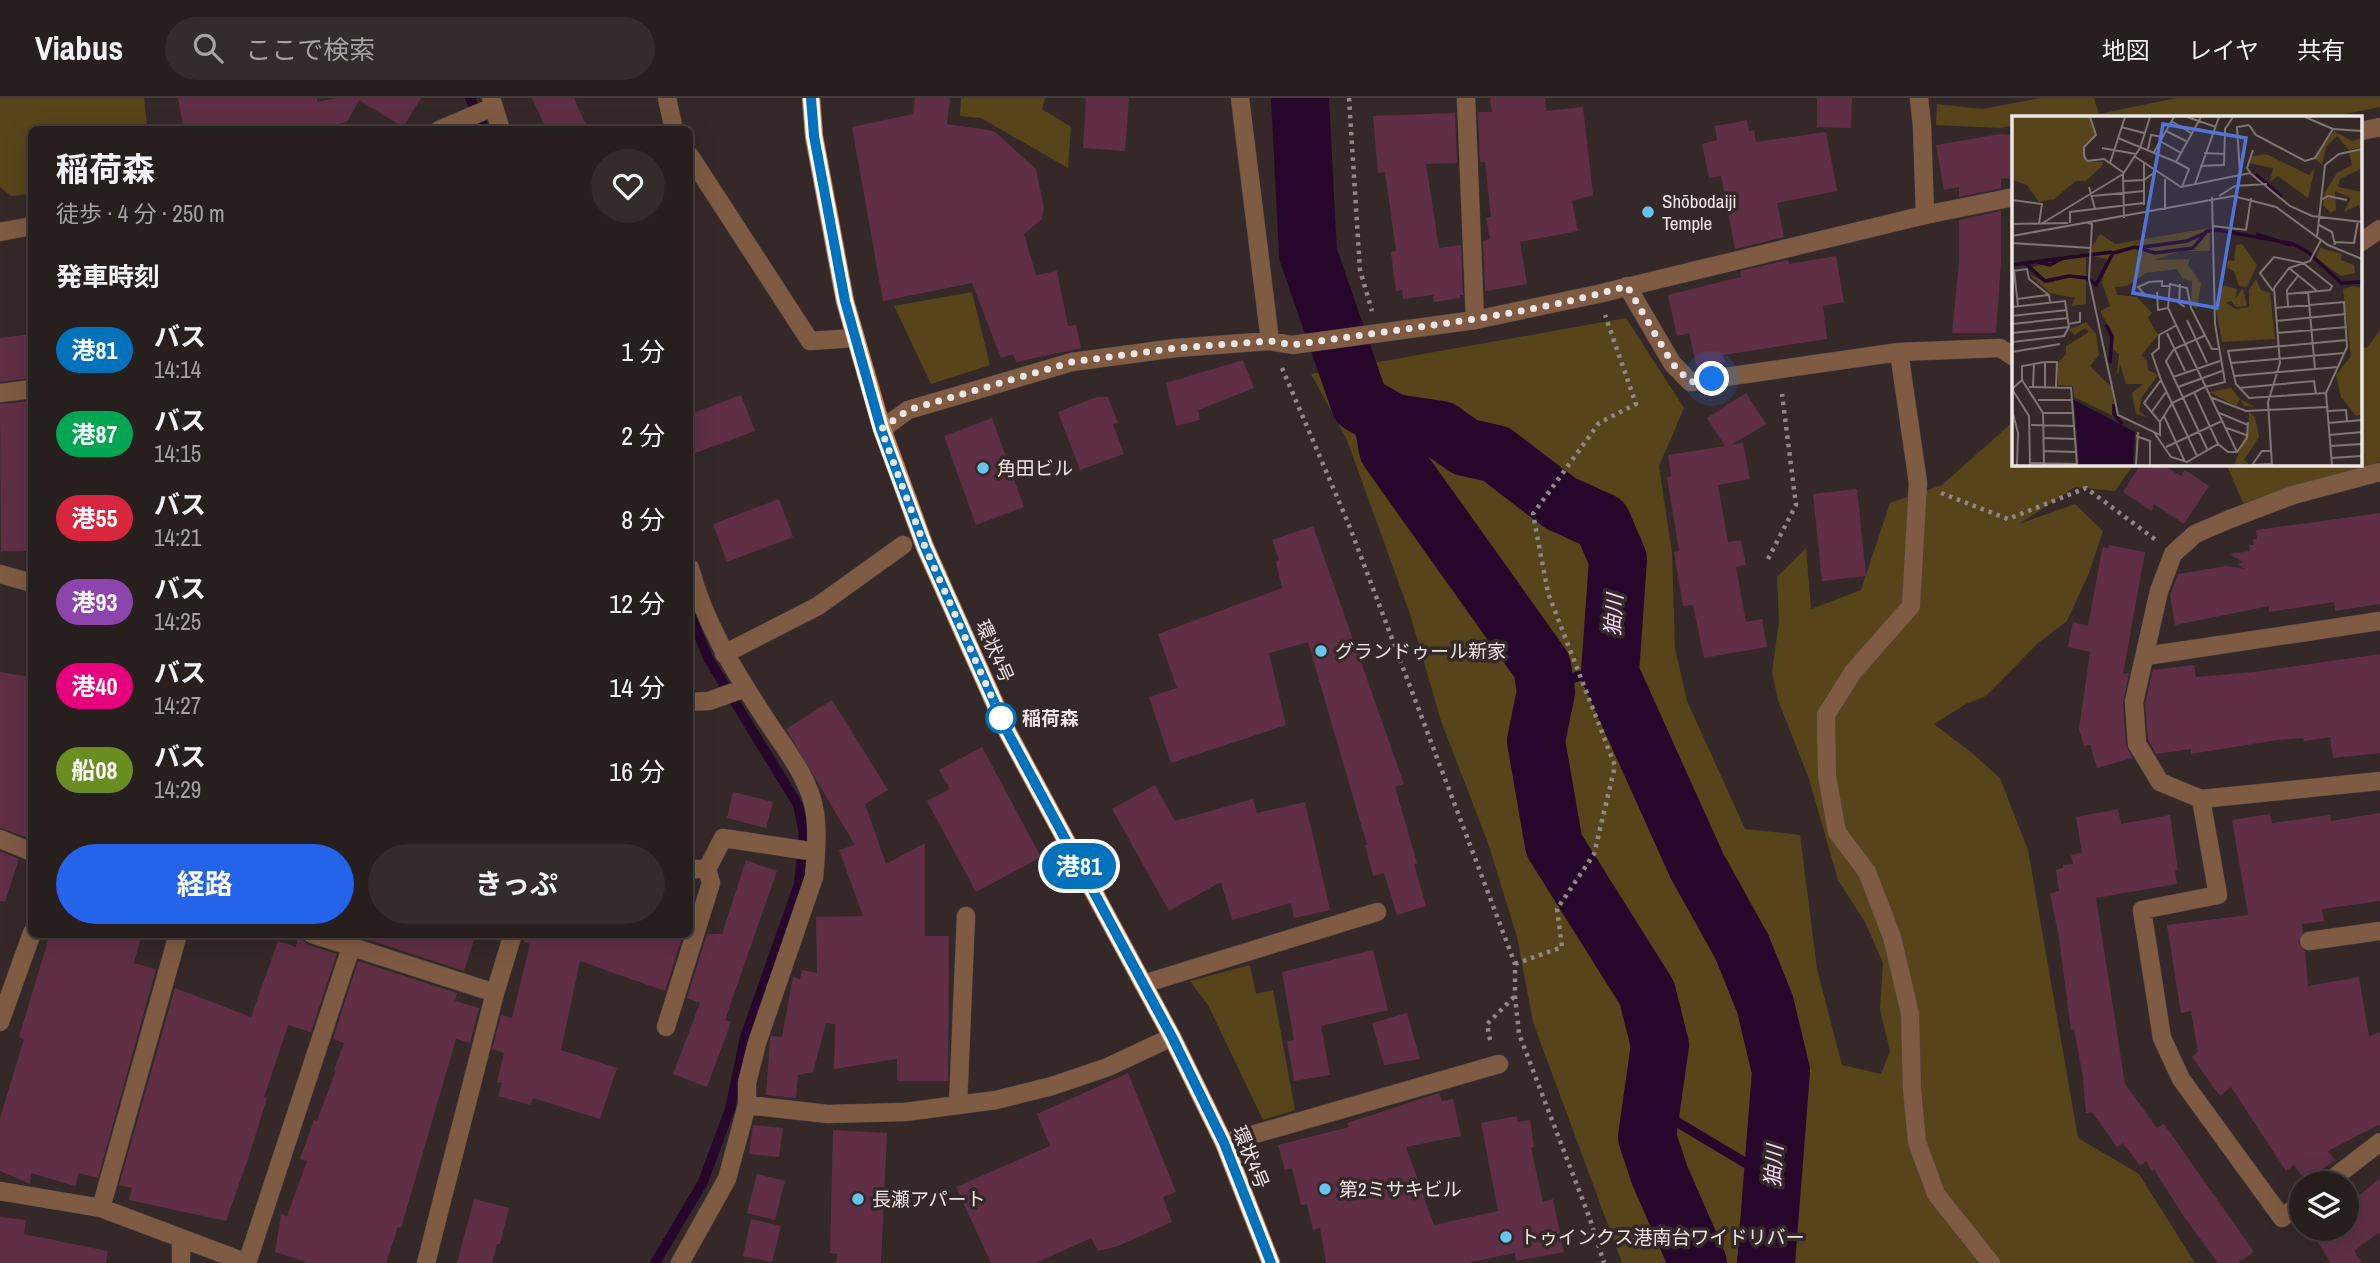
<!DOCTYPE html>
<html lang="ja">
<meta charset="utf-8">
<style>
:root{--surface:#271f1e;--page:#332c2b;--text:#f1f3f6;--muted:#a4a2a4;--line:#433d3c;--accent:#2563eb}
body{margin:0;font-family:"Archivo Narrow","Noto Sans JP",sans-serif;background:var(--page);color:var(--text);height:100vh;display:flex;flex-direction:column;font-size:26px;white-space:nowrap}
*{box-sizing:border-box;margin:0}
p{font-size:23px;color:var(--muted)}
.icon{flex:none;width:38px;height:38px;fill:none;stroke:currentColor;stroke-width:2;stroke-linecap:round;stroke-linejoin:round}
.map{position:relative;flex:1;overflow:hidden}
.side{position:absolute;left:28px;top:28px;width:665px;height:812px;display:flex;flex-direction:column;background:var(--surface);border-radius:10px;box-shadow:0 7px 28px #0002,0 0 0 2px var(--line)}
.side>*{flex:none}
.badge{padding:0 14px;border-radius:23px;font-size:24px;line-height:46px}
.tools{position:absolute;left:2289px;top:1073px;display:grid;gap:14px}
.tools a{display:grid;place-items:center;width:70px;height:70px;border-radius:50%;background:var(--surface);box-shadow:0 7px 28px #0002,0 0 0 2px var(--line);font-size:35px}
.you{position:absolute;width:35px;height:35px;margin:-18px;border:5px solid #fff;border-radius:50%;background:#1a73e8;box-shadow:0 0 0 10px #1a73e833}
.map>.badge{position:absolute;translate:-50% -50%;box-shadow:0 0 0 4px #fff}
h2{padding:0 28px;font-size:26px;line-height:63px}
.round{display:grid;place-items:center;flex:none;width:74px;height:74px;border-radius:37px;background:var(--page)}
.summary{display:flex;align-items:center;justify-content:space-between;height:119px;padding:0 28px}
h1{font-size:33px;font-weight:700;line-height:52px}
.cta{display:flex;gap:14px;margin-top:auto;padding:14px 28px}
.cta a{flex:1;height:80px;border-radius:42px;background:var(--accent);color:#fff;font-size:28px;font-weight:700;line-height:80px;text-align:center}
.cta a+a{background:var(--page);color:var(--text)}
ul{padding:0;list-style:none}
li{display:flex;align-items:center;gap:21px;height:84px;padding:0 28px}
li div{flex:1}
li b{display:block;font-size:26px}
li em{font-style:normal}
li .badge{min-width:77px;font-weight:700;text-align:center}
header{display:flex;align-items:center;gap:42px;box-sizing:border-box;height:98px;padding:0 35px;background:var(--surface);border-bottom:2px solid var(--line)}
header strong{font-size:33px}
nav{display:flex;gap:38px;margin-inline-start:auto;font-size:24px}
.search{width:490px;height:63px;background:var(--page);display:flex;align-items:center;gap:18px;box-sizing:border-box;padding:0 24px;border-radius:38px;color:var(--muted);font-size:26px}
.map>svg:first-child{display:block}
.green{fill:#57441a}
.lines{fill:none;stroke-linecap:round;stroke-linejoin:round}
.stream{stroke:#26072b;stroke-width:10}
.river{stroke:#26072b;stroke-width:58}
.building{fill:#602f46}
.service-casing{stroke:#524746;stroke-width:19}
.minor-casing{stroke:#524746;stroke-width:19}
.primary-casing{stroke:#524746;stroke-width:19}
.path{stroke:#908786;stroke-width:4.5;stroke-dasharray:3.5 5;stroke-linecap:butt}
.service{stroke:#805b43;stroke-width:18}
.minor{stroke:#805b43;stroke-width:18}
.primary{stroke:#d38653;stroke-width:18}
.line-casing{stroke:#fff;stroke-width:16}
.line{stroke:#0072bc;stroke-width:10}
.walk{stroke:#ede6e5;stroke-width:7;stroke-dasharray:0 12.6}
.poi-dot{fill:#66c4ef;stroke:#342928;stroke-width:2.5}
.stop-dot{fill:#fff;stroke:#0072bc;stroke-width:3.5}
.labels{text-anchor:middle;stroke-width:7;stroke-linejoin:round;paint-order:stroke}
.poi-label{font-size:19px;fill:#ede6e5;stroke:#342928;text-anchor:start}
.street-label{font-size:19px;fill:#ede6e5;stroke:#342928}
.stop-label{font-size:19px;font-weight:bold;fill:#ede6e5;stroke:#342928;text-anchor:start}
.water-label{font-size:21px;font-style:italic;fill:#f7d6fd;stroke:#342928}
.inset-river{fill:none;stroke:#26072b;stroke-width:3.5}
.inset-road{fill:none;stroke:#7e7574;stroke-width:2}
.view{fill:#5174db;fill-opacity:0.15;stroke:#5174db;stroke-width:3.5}
.inset-edge{fill:none;stroke:#ede6e5;stroke-width:3.5}
</style>
<header>
<strong>Viabus</strong>
<div class="search"><svg class="icon" aria-label="search" viewBox="0 0 24 24"><circle cx="10" cy="10" r="6"/><path d="M15 15l6 6"/></svg>ここで検索</div>
<nav><a>地図</a><a>レイヤ</a><a>共有</a></nav>
</header>
<div class="map">
<svg width="2380" height="1165" viewBox="0 0 2380 1165">
<rect width="100%" height="100%" fill="#342928"/>
<path class="green" d="M0 0H144L147 28 144 32H32L31 96 11 98 0 89Z
M961 0H1045L1042 11 1071 29 1068 70 981 20 960 18Z
M2040 0H2094L2099 16 2176 0H2380V9L2330 19H2014V27L2000 30 1936 27 1937 6 1982 11Z
M972 194 990 267 931 286 894 208Z
M1626 220 1684 310 1659 368 1672 455 1675 550 1687 603 1745 731 1800 737 1817 871 1842 967 1881 976 1890 953 1880 912 1883 865 1865 824 1838 782 1809 681 1778 602 1772 574 1779 524 1777 479 1806 450 1811 511 1861 492 1890 405 1942 387 2014 323V366H2134L2115 393 2075 389 2019 426 2075 406 2103 433 2089 475 2067 523 2038 545 1986 598 1966 606 1934 626 1972 655 2000 680 2028 752 2078 1040 2139 1076 2195 1165H1622L1533 924 1517 839 1488 745 1441 623 1410 516 1347 342 1311 276Z
M2380 232V363L2362 371 2243 405 2226 366H2361V249L2367 250Z
M1250 867 1256 896 1273 892 1295 1012 1263 1022 1208 907 1190 883Z"/>
<g class="lines">
<path class="stream" d="M470 0 485 32
M1546 594C1569 580 1582 574 1610 575
M1652 1009 1759 1073 1774 1074
M655 1165 703 1084 730 1011 745 939 799 786 804 736 798 707 708 560 690 515"/>
<path class="river" d="M1300 0 1308 156 1360 306 1394 325 1441 332 1465 349 1496 356 1560 405 1602 424 1618 461 1610 575 1697 768 1742 849 1765 906 1781 973 1766 1165
M1382 319 1388 352 1542 568 1546 594 1536 643 1554 747 1647 895 1660 947 1647 1039 1660 1078 1698 1165"/>
</g>
<path class="building" d="M178 0H317V4L337 0H421L403 29 359 2 347 24 307 32H184Z
M532 0H574L588 32H547Z
M915 0H950L947 26 994 33 1036 71 1044 110 1042 121 1024 136 1036 177 1057 173 1068 228 1076 227 1081 250 1016 264 1013 256 1001 260 972 185 883 203 852 29 913 16Z
M1086 0H1129L1125 53 1083 50Z
M1490 0H1545L1546 13 1583 9 1593 97 1572 103 1578 133 1520 144 1527 186 1485 193 1483 143 1490 141 1486 120 1491 119 1485 64H1480L1478 14H1492Z
M1817 0H1852L1851 30 1817 29Z
M1455 15 1457 65 1426 66 1439 150 1461 147 1463 197H1460V200L1434 204 1433 197 1403 201 1402 192 1396 193 1391 154 1396 153 1385 74 1378 75 1373 18Z
M1747 22 1749 33 1754 32 1756 44 1826 34 1837 93 1777 105 1784 139 1735 151 1721 78 1709 80 1702 46 1717 42 1715 28Z
M2000 36 2014 37 2011 81 2001 80V90L1959 99V89L1944 92 1936 47Z
M2001 113V164L1996 235H1952L1959 165V122Z
M1836 158 1844 204 1823 208 1827 241 1722 257 1726 264 1697 270 1689 235 1677 238 1668 197 1741 179 1740 173 1788 162 1789 166Z
M32 236V280L0 284V240Z
M1243 262 1254 290 1198 312 1200 322 1176 328 1166 285Z
M1746 295 1766 326 1731 347 1743 345 1750 381 1718 387 1728 444 1741 442 1746 467 1736 469 1746 524 1762 521 1767 549 1704 560 1693 507 1683 508 1674 454 1679 453 1667 379 1671 378 1668 357 1725 348 1707 320Z
M741 297 755 333 690 357V316Z
M1097 299H1108L1118 325 1113 326 1124 356 1080 372 1058 314Z
M32 303V453H1L0 306Z
M992 320 1024 409 976 427 944 338Z
M2141 366H2161L2181 378 2185 372 2209 388 2184 426 2154 406 2152 413 2123 394Z
M1857 391 1866 478 1822 483 1813 396Z
M779 401 793 439 727 464 713 426Z
M2380 415V506L2335 513 2334 504 2269 514V508L2175 527 2170 497 2178 476 2226 468 2245 471 2237 466 2244 465 2230 456 2250 453 2249 447H2254L2253 441H2257L2256 432Z
M1313 428 1404 686 1395 689 1417 765 1414 766 1426 808 1397 817 1384 775 1373 778 1365 747H1367L1308 544 1269 555 1286 627 1171 665 1149 599 1177 590 1158 536 1282 490 1276 464 1279 462 1272 442Z
M2109 447 2145 454 2123 576 2129 575 2123 605 2126 647 2132 660 2097 670 2090 647 2084 648 2079 631 2090 554 2068 549 2073 524 2088 528 2101 457 2103 449 2108 450Z
M2380 556V655L2333 660 2330 639 2304 643 2303 640 2277 642 2191 656V651L2156 656 2148 642 2145 605 2153 572 2194 567 2196 579 2254 574Z
M0 574 32 579V724L26 739 0 730Z
M832 602 888 692 865 706 886 766 925 745V838H949L948 983H897V961L834 971 835 926 826 925 813 974 798 977 796 1000 766 997 770 942 771 938 782 939 793 879 800 881 802 872 817 875 816 819 863 818 839 752 855 747 786 631Z
M982 649 1041 759 976 794 927 703 950 691 939 672Z
M1155 687 1175 723 1253 701 1257 715 1305 704 1330 812 1294 820 1291 805 1232 822 1221 784 1169 813 1112 711Z
M733 694 773 704 766 730 727 720Z
M2118 711 2121 726 2170 717 2178 772 2175 773 2177 786 2096 800 2125 986 2157 1030 2164 1026 2254 1154 2237 1165H2218L2182 1116 2154 1071 2152 1073 2146 1063 2140 1068 2123 1045 2117 1049 2092 1014 2086 1015 2083 979 2074 931 2071 932 2059 840 2050 795 2059 793 2056 772 2063 770V767L2073 766 2071 757 2082 755 2076 719Z
M2380 715V803L2322 811 2324 823 2302 826 2303 834 2298 844 2305 853 2308 888 2359 879 2369 938 2380 934V1026L2328 1053 2335 1062 2306 1083 2294 1067 2286 1073 2231 989 2220 998 2192 959 2198 954 2191 913 2181 915 2167 827 2248 817 2232 722 2270 716 2272 725 2330 717 2331 723Z
M0 753 19 761 5 804 0 803Z
M746 762 777 773 725 922 731 924 707 989 673 976 700 905 687 900 707 836H722Z
M50 836H142L134 865 156 871 98 1080 79 1075 75 1088 31 1075 30 1086 0 1073V1020L24 941 19 939Z
M298 836H301L303 843 308 847 337 856 311 934 288 927 264 999 267 1000 250 1055 226 1123 129 1102 132 1090 119 1087 175 890 251 919 278 843 296 849Z
M351 836H476L464 873Z
M524 836H683L665 893 580 863 561 952 617 970 600 1021 533 1000 531 1007 498 998 502 985 497 984 504 955 492 951 501 917 512 920 530 846 523 843Z
M1373 852 1388 912 1321 928 1330 977 1294 983 1287 943 1294 942 1282 874Z
M358 863 457 895 455 903 479 910 470 945 456 941 401 1130 398 1129 386 1165H309L275 1154 281 1116 287 1118 307 1063 300 1061 314 1022 317 1023 336 972H334L344 945 333 941Z
M1407 915 1420 961 1384 967 1372 925Z
M1128 975 1176 1094 1163 1099 1172 1124 1118 1148 1098 1153 1091 1140 1036 1165H991L956 1089 1050 1048 1037 1016Z
M1439 995 1442 1003 1453 1001 1461 1038 1406 1049 1434 1127 1498 1113 1481 1025 1517 1018 1518 1024 1530 1022 1534 1049 1531 1050 1543 1104 1553 1101 1564 1154 1516 1163 1515 1155 1467 1165H1326L1320 1130 1313 1132 1307 1106 1301 1107 1292 1070 1285 1072 1278 1047 1349 1029 1347 1025Z
M753 1027 783 1030 779 1059 749 1056Z
M833 1032 887 1035 881 1165H836L837 1156 830 1155Z
M757 1076 785 1083 775 1122 747 1115Z
M2380 1080V1134L2354 1153 2362 1165H2331L2309 1130H2347V1108Z
M474 1101 509 1110 500 1146H497L492 1165H457Z
M0 1119 26 1122 24 1136 108 1153 106 1165H0Z
M751 1121 781 1128 772 1164 743 1158Z"/>
<g class="lines">
<g class="service-casing">
<path id="service" d="M1466 0 1475 222
M1919 0 1922 28 1925 117
M2361 144 2380 131
M1627 188 1672 265 1690 284 1899 254 2000 250 2014 259
M1899 254 1918 385 1911 508 1853 574 1826 617 1827 678 1837 734 1867 774 1892 839 1910 916 1912 991 1917 1044 1936 1096 1991 1165
M724 556 818 508 903 447
M666 929 711 785 707 771
M958 1007 966 818
M1224 1045 1499 966"/>
</g>
<g class="minor-casing">
<path id="minor" d="M491 0 501 32
M667 0 674 32
M1240 0 1270 243
M439 32 493 9
M2361 33 2380 29
M690 58 810 243 855 240
M0 134 32 128
M0 295 32 291
M882 331 908 312 1072 264 1176 250 1270 243 1292 247 1475 222 1598 196 1925 117 2014 99
M2380 374 2293 397 2230 421 2195 436 2173 456 2159 493 2134 604 2137 646 2160 684 2201 701 2380 683
M0 476 32 485
M2146 558 2380 523
M690 604 709 603 745 590
M2201 701 2218 797 2142 812 2162 940 2181 981 2282 1120 2301 1105
M0 741 32 754
M690 771H707L723 740 816 754
M312 836 495 895 426 1165
M2309 843 2380 833
M1143 886 1377 814
M495 895 513 836
M0 924 32 835
M747 1007 828 1016 905 1014 996 1002 1052 988 1108 969 1172 939
M2327 1085 2380 1044
M0 1093 101 1110 247 1165
M101 1110 178 836
M181 1165V1140
M247 1165 351 849
M680 1165 727 1081 747 1007V985L757 945 814 779C816 759 818 736 815 715 810 679 782 647 763 617 733 571 704 524 690 470"/>
</g>
<g class="primary-casing">
<path id="primary" d="M811 0 814 38 845 203 882 331 925 449 1008 635 1172 939 1224 1045 1271 1165"/>
</g>
<path class="path" d="M1349 0 1360 172 1372 213
M1282 270 1349 427 1515 866V898L1519 936 1590 1121 1604 1165
M1941 395 2008 421 2086 390 2156 442
M1768 461 1796 407 1782 296
M1515 866 1562 849 1557 811 1594 756 1615 668 1548 495 1533 416 1599 325 1636 306 1605 217
M1490 942 1487 926 1515 898"/>
<use href="#service" class="service"/>
<use href="#minor" class="minor"/>
<use href="#primary" class="primary"/>
</g>
<g class="lines">
<g class="line-casing">
<path id="line" d="M811 0 814 38 845 203 881 331 925 449 1008 635 1172 939 1224 1045 1271 1165"/>
</g>
<use href="#line" class="line"/>
<path class="walk" d="M1001 620 925 449 881 331 908 312 1072 264 1176 250 1270 243 1292 247C1404 230 1518 220 1627 188L1672 265 1690 284 1712 281"/>
</g>
<g class="poi-dot">
<circle cx="1648" cy="114" r="7"/>
<circle cx="983" cy="370" r="7"/>
<circle cx="1321" cy="553" r="7"/>
<circle cx="1325" cy="1091" r="7"/>
<circle cx="858" cy="1101" r="7"/>
<circle cx="1506" cy="1139" r="7"/>
</g>
<circle class="stop-dot" cx="1001" cy="620" r="14"/>
<g class="labels">
<g class="poi-label">
<text x="1662" y="110">Shōbodaiji<tspan x="1662" dy="22">Temple</tspan></text>
<text x="997" y="377">角田ビル</text>
<text x="1335" y="560">グランドゥール新家</text>
<text x="1339" y="1098">第2ミサキビル</text>
<text x="872" y="1108">長瀬アパート</text>
<text x="1520" y="1146">トゥインクス港南台ワイドリバー</text>
</g>
<g class="street-label">
<text transform="translate(995 553) rotate(66)" y="7">環状4号</text>
<text transform="translate(1251 1059) rotate(68)" y="7">環状4号</text>
</g>
<g class="stop-label">
<text x="1022" y="627">稲荷森</text>
</g>
<g class="water-label">
<text transform="translate(1614 517) rotate(-86)" y="7">㹨川</text>
<text transform="translate(1774 1068) rotate(-86)" y="7">㹨川</text>
</g>
</g>
<g transform="translate(2012 18)">
<rect width="350" height="350" fill="#342928"/>
<path d="M0 1H78L84 19 72 31 75 45 91 46 90 50 74 65H64L42 83 27 86 15 69 0 64ZM322 15 340 25 350 22 349 31 337 34 325 20 314 31 310 49 302 42ZM350 33V52L328 63 326 71 350 76 349 100 347 89 332 96 339 82 323 75 324 94 319 97 311 89 313 76 325 57 340 49 337 36ZM254 38 297 59 303 52 296 82 266 60 258 66 261 52 237 47 241 40ZM198 112V135H170L141 144 178 143 176 149 189 167 185 193 179 189 180 165 171 163 165 153 134 157 115 170 103 171 105 179 125 181 140 197 136 202 146 219 129 240 135 244 136 254 146 259 130 281 127 295 135 301 124 298 120 277 131 268H114L108 248 107 256 99 262 105 257 107 238 97 230 100 217 88 195 98 190 90 167 95 143 80 140V131L88 118 103 128ZM230 128 245 149 235 171 227 170 222 155 215 152 216 144 222 145 224 129ZM308 132 330 138 329 144 342 149 343 157 329 160 304 142ZM74 139V188L59 190 63 182 38 177 17 158 36 167 43 166 28 161 20 151ZM208 160 209 169 225 173 223 183 231 172 235 190 224 191 219 185 214 187 224 193 237 191V174L244 163 249 174 258 177 263 223 210 226 204 194ZM340 170 350 172V298L344 300 329 281 324 259 339 240 331 173ZM74 206 84 218 87 239 78 250 100 272 103 301 62 281 61 270 46 269V247L54 238V230L77 216 73 212 63 219 57 214ZM219 272 228 283 243 291 232 290 228 283 224 290 197 276ZM237 296 243 301 247 321 232 344 238 349H222L237 309Z" fill="#57441a"/>
<path d="M62 284 123 316 121 349H67Z" fill="#26072b"/>
<path class="inset-river" d="M243 58 270 81M244 118 279 129M124 132 175 125 193 117M26 146 38 149 51 142M13 147 100 136M0 149 13 147 33 165 57 160 75 162 84 169 101 137 123 131 143 137 181 132 195 115 207 114 281 128 296 136 329 167 350 166M94 209 100 220 98 247M102 288V298L110 308"/>
<path class="inset-road" d="M78 1 84 19 72 31V40L75 45 92 43 112 57M175 1 204 11M293 1 321 13 350 15M159 5 179 17M237 9 244 19 293 45 303 42 321 13M109 11 132 17M154 15 174 25M106 22 164 46 189 1M148 25 169 37M90 32 124 38M136 33 139 19 151 21M142 36 162 1M192 37 213 38M122 40 169 71 238 57 278 90 300 100 350 106M164 46 177 53 170 71M98 47 113 1M132 47V89M188 50 212 49 213 13 221 1M228 57 225 11 237 9M239 58 235 52 241 34M111 65 132 64 143 56M183 68 207 1M77 71 83 93M80 80 132 75M207 80 223 70 255 68M0 84 30 88 27 108M309 84 316 80 335 84M153 94V63M112 102 111 58 128 32 138 1M58 107V96L132 87M76 107 80 108 77 163 106 299 148 319V306L132 287 149 264 140 238 147 232V219L165 209M0 108 56 107M29 108 111 58M307 109 320 116 323 129M201 110 234 114 239 82M0 120 221 80 264 91 316 129 350 143M305 121 313 49 327 38 350 33M322 126 342 127 346 105M0 127 79 132M277 152 304 174M2 154 6 190M0 155 15 153 17 163 37 179 38 186M168 168 167 187 173 191M261 175 248 157 262 141 291 147 320 170 318 174 275 178M145 176 146 194 156 192M296 176 303 253M134 180 126 171 137 166 150 165V170H157M5 183 36 179M276 190 275 174 286 160M0 191 53 185 57 211 52 220 0 226M263 192 332 186 335 231 314 277 320 349M0 200 55 194M175 204 195 247M264 205 334 198M0 208 56 202M56 208 68 206V196M0 217 57 211M155 217 173 255M265 217 335 211M194 219 162 233 154 245 195 333M206 233H200L179 192 175 172 158 168 156 192 225 336M0 236 48 228M219 247 332 237M222 260 326 251M161 261 208 245M10 264 31 297 32 349M149 264 185 340M21 270 22 248M17 271 59 272 65 349M33 271V246M166 271 210 255M193 271 213 266 203 208 200 81M227 272 302 265 304 278M0 273 10 264V250L33 246H45L44 271M0 273 17 300 18 349M182 276 206 328M314 277 237 282 224 268 216 235 335 224M198 281 234 295 315 291M26 284H60M0 294 6 317 5 349M315 295 334 294 335 305M205 296 236 309M31 297H61M139 297 154 276M152 300 173 346M148 306 160 287 193 271M316 307 350 304M19 309 62 310M212 311 234 319M141 315 159 341 175 346 206 328 216 336H225L235 322 236 306M317 319 350 316M124 320 138 325V349M32 322 63 323M318 330 350 328M154 331 210 305M32 335 64 336M319 342 350 340M18 347 65 348M124 349 126 316M239 349 260 348M240 349 250 335H259M260 349 256 286 268 247 262 172 277 152 298 145 309 124"/>
<path class="view" d="M151 8 234 22 205 192 121 177Z"/>
<rect width="350" height="350" class="inset-edge"/>
</g>
</svg>
<div class="tools">
<a><svg class="icon" aria-label="layers" viewBox="0 0 24 24"><path d="M12 4l9 5-9 5-9-5zM3 14l9 5 9-5"/></svg></a>
</div>
<div class="you" style="left:1712px;top:281px"></div>
<b class="badge" style="left:1079px;top:768px;background:#0072bc;color:#fff">港81</b>
<section class="side">
<div class="summary"><div><h1>稲荷森</h1><p>徒歩 · 4 分 · 250 m</p></div><a class="round"><svg class="icon" aria-label="heart" viewBox="0 0 24 24"><path d="M12 20l-8-8c-3-5 5-10 8-4 3-6 11-1 8 4z"/></svg></a></div>
<h2>発車時刻</h2>
<ul>
<li><span class="badge" style="background:#0072bc;color:#fff">港81</span><div><b>バス</b><p>14:14</p></div><em>1 分</em></li>
<li><span class="badge" style="background:#00a651;color:#fff">港87</span><div><b>バス</b><p>14:15</p></div><em>2 分</em></li>
<li><span class="badge" style="background:#d7263d;color:#fff">港55</span><div><b>バス</b><p>14:21</p></div><em>8 分</em></li>
<li><span class="badge" style="background:#8e44ad;color:#fff">港93</span><div><b>バス</b><p>14:25</p></div><em>12 分</em></li>
<li><span class="badge" style="background:#e6007e;color:#fff">港40</span><div><b>バス</b><p>14:27</p></div><em>14 分</em></li>
<li><span class="badge" style="background:#6b8e23;color:#fff">船08</span><div><b>バス</b><p>14:29</p></div><em>16 分</em></li>
</ul>
<div class="cta"><a>経路</a><a>きっぷ</a></div>
</section>
</div>
